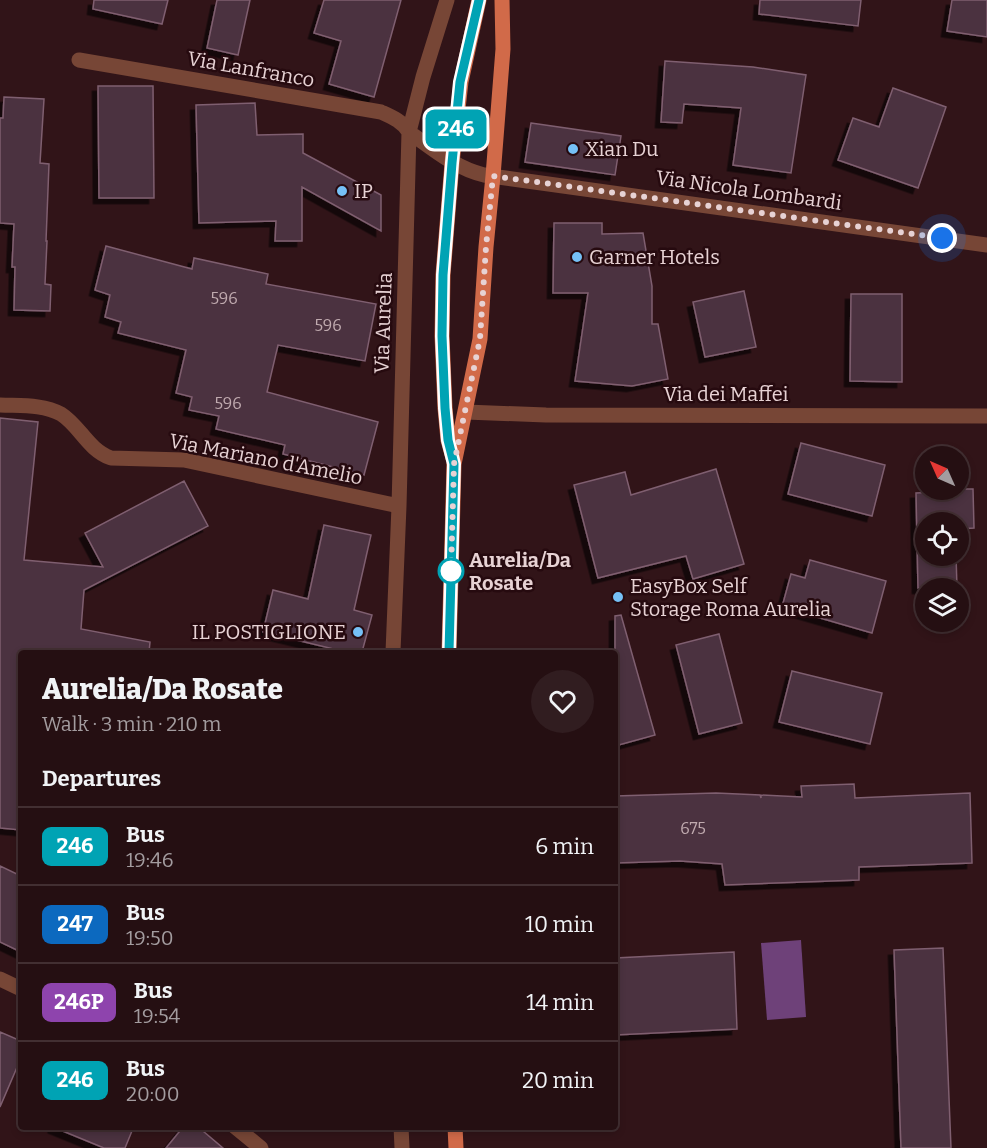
<!DOCTYPE html>
<meta charset="utf-8">
<style>
:root{--surface:#250f12;--page:#311d20;--text:#f1f3f6;--muted:#a39c9f;--line:#422f32}
body{margin:0;font-family:Bitter,serif;background:var(--page);color:var(--text);height:100vh;display:flex;flex-direction:column;font-size:22px;white-space:nowrap}
*{box-sizing:border-box;margin:0}
p{font-size:20px;color:var(--muted)}
.icon{flex:none;width:33px;height:33px;fill:none;stroke:currentColor;stroke-width:2;stroke-linecap:round;stroke-linejoin:round}
.map{position:relative;flex:1;overflow:hidden}
.drawer{position:absolute;left:18px;top:650px;width:600px;height:480px;display:flex;flex-direction:column;background:var(--surface);border-radius:6px;box-shadow:0 3px 9px #0003,0 0 0 2px var(--line)}
.drawer>*{flex:none}
.badge{padding:0 12px;border-radius:9px;font-size:21px;line-height:39px}
.needle{width:39px;rotate:315deg}
.tools{position:absolute;left:915px;top:446px;display:grid;gap:12px}
.tools a{display:grid;place-items:center;width:54px;height:54px;border-radius:50%;background:var(--surface);box-shadow:0 3px 9px #0003,0 0 0 2px var(--line);font-size:30px}
.you{position:absolute;width:30px;height:30px;margin:-15px;border:4px solid #fff;border-radius:50%;background:#1a73e8;box-shadow:0 0 0 9px #1a73e833}
.map>.badge{position:absolute;translate:-50% -50%;box-shadow:0 0 0 3px #fff}
h2{padding:0 24px;font-size:22px;line-height:54px}
.round{display:grid;place-items:center;flex:none;width:63px;height:63px;border-radius:32px;background:var(--page)}
.overview{display:flex;align-items:center;justify-content:space-between;height:102px;padding:0 24px}
h1{font-size:28px;font-weight:800;line-height:45px}
ul{padding:0;list-style:none}
li{display:flex;align-items:center;gap:18px;height:78px;padding:0 24px;border-top:2px solid var(--line)}
li div{flex:1}
li b{display:block;font-size:22px}
li em{font-style:normal}
li .badge{min-width:66px;font-weight:700;text-align:center}
.map>svg:first-child{display:block}
.water{fill:#6e4179}
.building{fill:#4c303f;stroke:#7f5f70;stroke-width:1.5;filter:url(#shadow)}
.lines{fill:none;stroke-linecap:round;stroke-linejoin:round}
.street{stroke:#774636;stroke-width:15}
.primary{stroke:#d16a49;stroke-width:15}
.line-casing{stroke:#fff;stroke-width:14}
.line{stroke:#00a3b4;stroke-width:9}
.walk{stroke:#e7d2d4;stroke-width:6;stroke-dasharray:0 10.8}
.poi-dot{fill:#75c0f6;stroke:#260a0f;stroke-width:2}
.stop-dot{fill:#fff;stroke:#00a3b4;stroke-width:3}
.labels{text-anchor:middle;stroke-width:5;stroke-linejoin:round;paint-order:stroke}
.number-label{font-size:16px;fill:#c0aaaf}
.street-label{font-size:20px;fill:#e7d2d4;stroke:#260a0f}
.poi-label{font-size:20px;fill:#e7d2d4;stroke:#260a0f;text-anchor:start}
.stop-label{font-size:20px;font-weight:bold;fill:#e7d2d4;stroke:#260a0f;text-anchor:start}
</style>
<div class="map">
<svg width="987" height="1148" viewBox="0 0 987 1148">
<defs>
<filter id="shadow"><feDropShadow dx="-5.5" dy="5.5" stdDeviation="0" flood-color="#0009"/></filter>
</defs>
<rect width="100%" height="100%" fill="#311418"/>
<path class="water" d="M801 940 806 1017 767 1020 761 943Z"/>
<path class="building" d="M94 0H168L162 24 93 9Z
M217 0H250L238 55 207 48Z
M324 0H401L374 97 329 84 341 41 314 33Z
M760 0H861L858 26 759 14Z
M952 0H987V37L947 31Z
M665 61 753 67 806 75 791 173 733 165 741 108 684 104 682 123 661 122Z
M98 86H153L154 198H99Z
M893 88 946 107 918 188 838 160 853 118 879 127Z
M4 97 44 99 40 163 49 164 46 241H47L45 284 51 285 50 311 14 310 15 267H12L14 224 0 223V118H3Z
M255 103 257 135 303 134V153L381 195V231L302 187V241H275L276 221 199 223 196 105Z
M531 123 621 136 615 175 525 162Z
M554 223H602V234L643 233 652 286V324H658L668 379 632 386 575 381 588 293H553Z
M106 246 192 269 194 258 268 274 266 284 376 304 365 361 278 345 267 392 378 422 364 475 283 454 285 445 216 429 219 416 189 410 192 397 176 393 186 350 118 333 121 322 105 317 110 295 95 290Z
M744 291 756 347 705 357 693 302Z
M851 294H902V382L850 381Z
M0 418 38 422 24 560 103 567 85 533 184 481 208 526 84 590 81 629 150 642 149 652H21V830L0 828Z
M801 443 885 465 872 516 788 494Z
M716 469 744 564 693 579 686 556 598 578 574 485 625 472 631 495Z
M940 489H973L974 528 958 529V522H926V555H956L957 588H918L916 493 940 492Z
M324 525 371 535 354 610 372 615 362 652H346L263 632 273 590 308 599Z
M810 560 886 581 872 633 782 607 791 574 805 578Z
M621 615 655 735 615 746V616Z
M719 634 742 723 699 734 676 645Z
M792 671 882 693 870 744 779 722Z
M854 784 855 798 970 793 972 863 859 867V880L725 885 722 864 680 861 615 863V796L716 793 760 795 761 798V795L802 797 801 786Z
M0 866 21 876V952L0 942Z
M943 948 951 1148H901L894 950Z
M734 952 737 1029 615 1035V958Z
M0 1032 21 1041V1058L0 1107Z
M134 1126 125 1148H104L53 1127Z
M184 1126H197L223 1148H166Z"/>
<g class="lines">
<path class="street" d="M79 60 381 112C392 117 402 121 409 132 433 149 455 168 484 175L987 245
M0 405C20 406 43 404 61 414 80 426 88 450 111 458L184 460 399 506
M466 412 546 415 987 416
M393 652 399 506 409 132 423 77 447 0
M0 979 21 989
M234 1126 261 1148
M401 1126 402 1148"/>
<path class="primary" d="M453 458 448 440 445 408 442 336 443 275 452 163 461 82 479 0
M449 652 454 464 480 339 486 247 493 176 503 49 502 0
M455 1126 456 1148"/>
</g>
<g class="lines">
<g class="line-casing">
<path id="line" d="M449 652 454 464 448 440 445 408 442 336 443 275 452 163 460 82 479 0"/>
</g>
<use href="#line" class="line"/>
<path class="walk" d="M451 571 454 464 480 339 486 247 493 176 942 238"/>
</g>
<g class="poi-dot">
<circle cx="573" cy="149" r="6"/>
<circle cx="342" cy="191" r="6"/>
<circle cx="577" cy="257" r="6"/>
<circle cx="618" cy="597" r="6"/>
<circle cx="358" cy="632" r="6"/>
</g>
<circle class="stop-dot" cx="451" cy="571" r="12"/>
<g class="labels">
<g class="number-label">
<text x="224" y="304">596</text>
<text x="328" y="331">596</text>
<text x="228" y="409">596</text>
<text x="693" y="834">675</text>
</g>
<g class="street-label">
<text transform="translate(251 69) rotate(10)" y="7">Via Lanfranco</text>
<text transform="translate(749 190) rotate(8)" y="7">Via Nicola Lombardi</text>
<text transform="translate(383 323) rotate(-88)" y="7">Via Aurelia</text>
<text x="726" y="401">Via dei Maffei</text>
<text transform="translate(266 459) rotate(11)" y="7">Via Mariano d'Amelio</text>
</g>
<g class="poi-label">
<text x="585" y="156">Xian Du</text>
<text x="354" y="198">IP</text>
<text x="589" y="264">Garner Hotels</text>
<text x="630" y="593">EasyBox Self<tspan x="630" dy="23">Storage Roma Aurelia</tspan></text>
<text x="346" y="639" text-anchor="end">IL POSTIGLIONE</text>
</g>
<g class="stop-label">
<text x="469" y="567">Aurelia/Da<tspan x="469" dy="23">Rosate</tspan></text>
</g>
</g>
</svg>
<div class="tools">
<a><svg class="needle" viewBox="-14 -14 28 28"><path d="M0-13l5 13h-10z" fill="#e53935"/><path d="M0 13l5-13h-10z" fill="#a39c9f"/></svg></a>
<a><svg class="icon" aria-label="locate" viewBox="0 0 24 24"><circle cx="12" cy="12" r="6"/><path d="M12 2v4M12 18v4M2 12h4M18 12h4"/></svg></a>
<a><svg class="icon" aria-label="layers" viewBox="0 0 24 24"><path d="M12 4l9 5-9 5-9-5zM3 14l9 5 9-5"/></svg></a>
</div>
<div class="you" style="left:942px;top:238px"></div>
<b class="badge" style="left:456px;top:129px;background:#00a3b4;color:#fff">246</b>
<section class="drawer">
<div class="overview"><div><h1>Aurelia/Da Rosate</h1><p>Walk · 3 min · 210 m</p></div><a class="round"><svg class="icon" aria-label="heart" viewBox="0 0 24 24"><path d="M12 20l-8-8c-3-5 5-10 8-4 3-6 11-1 8 4z"/></svg></a></div>
<h2>Departures</h2>
<ul>
<li><span class="badge" style="background:#00a3b4;color:#fff">246</span><div><b>Bus</b><p>19:46</p></div><em>6 min</em></li>
<li><span class="badge" style="background:#0c69bf;color:#fff">247</span><div><b>Bus</b><p>19:50</p></div><em>10 min</em></li>
<li><span class="badge" style="background:#8e44ad;color:#fff">246P</span><div><b>Bus</b><p>19:54</p></div><em>14 min</em></li>
<li><span class="badge" style="background:#00a3b4;color:#fff">246</span><div><b>Bus</b><p>20:00</p></div><em>20 min</em></li>
</ul>
</section>
</div>
